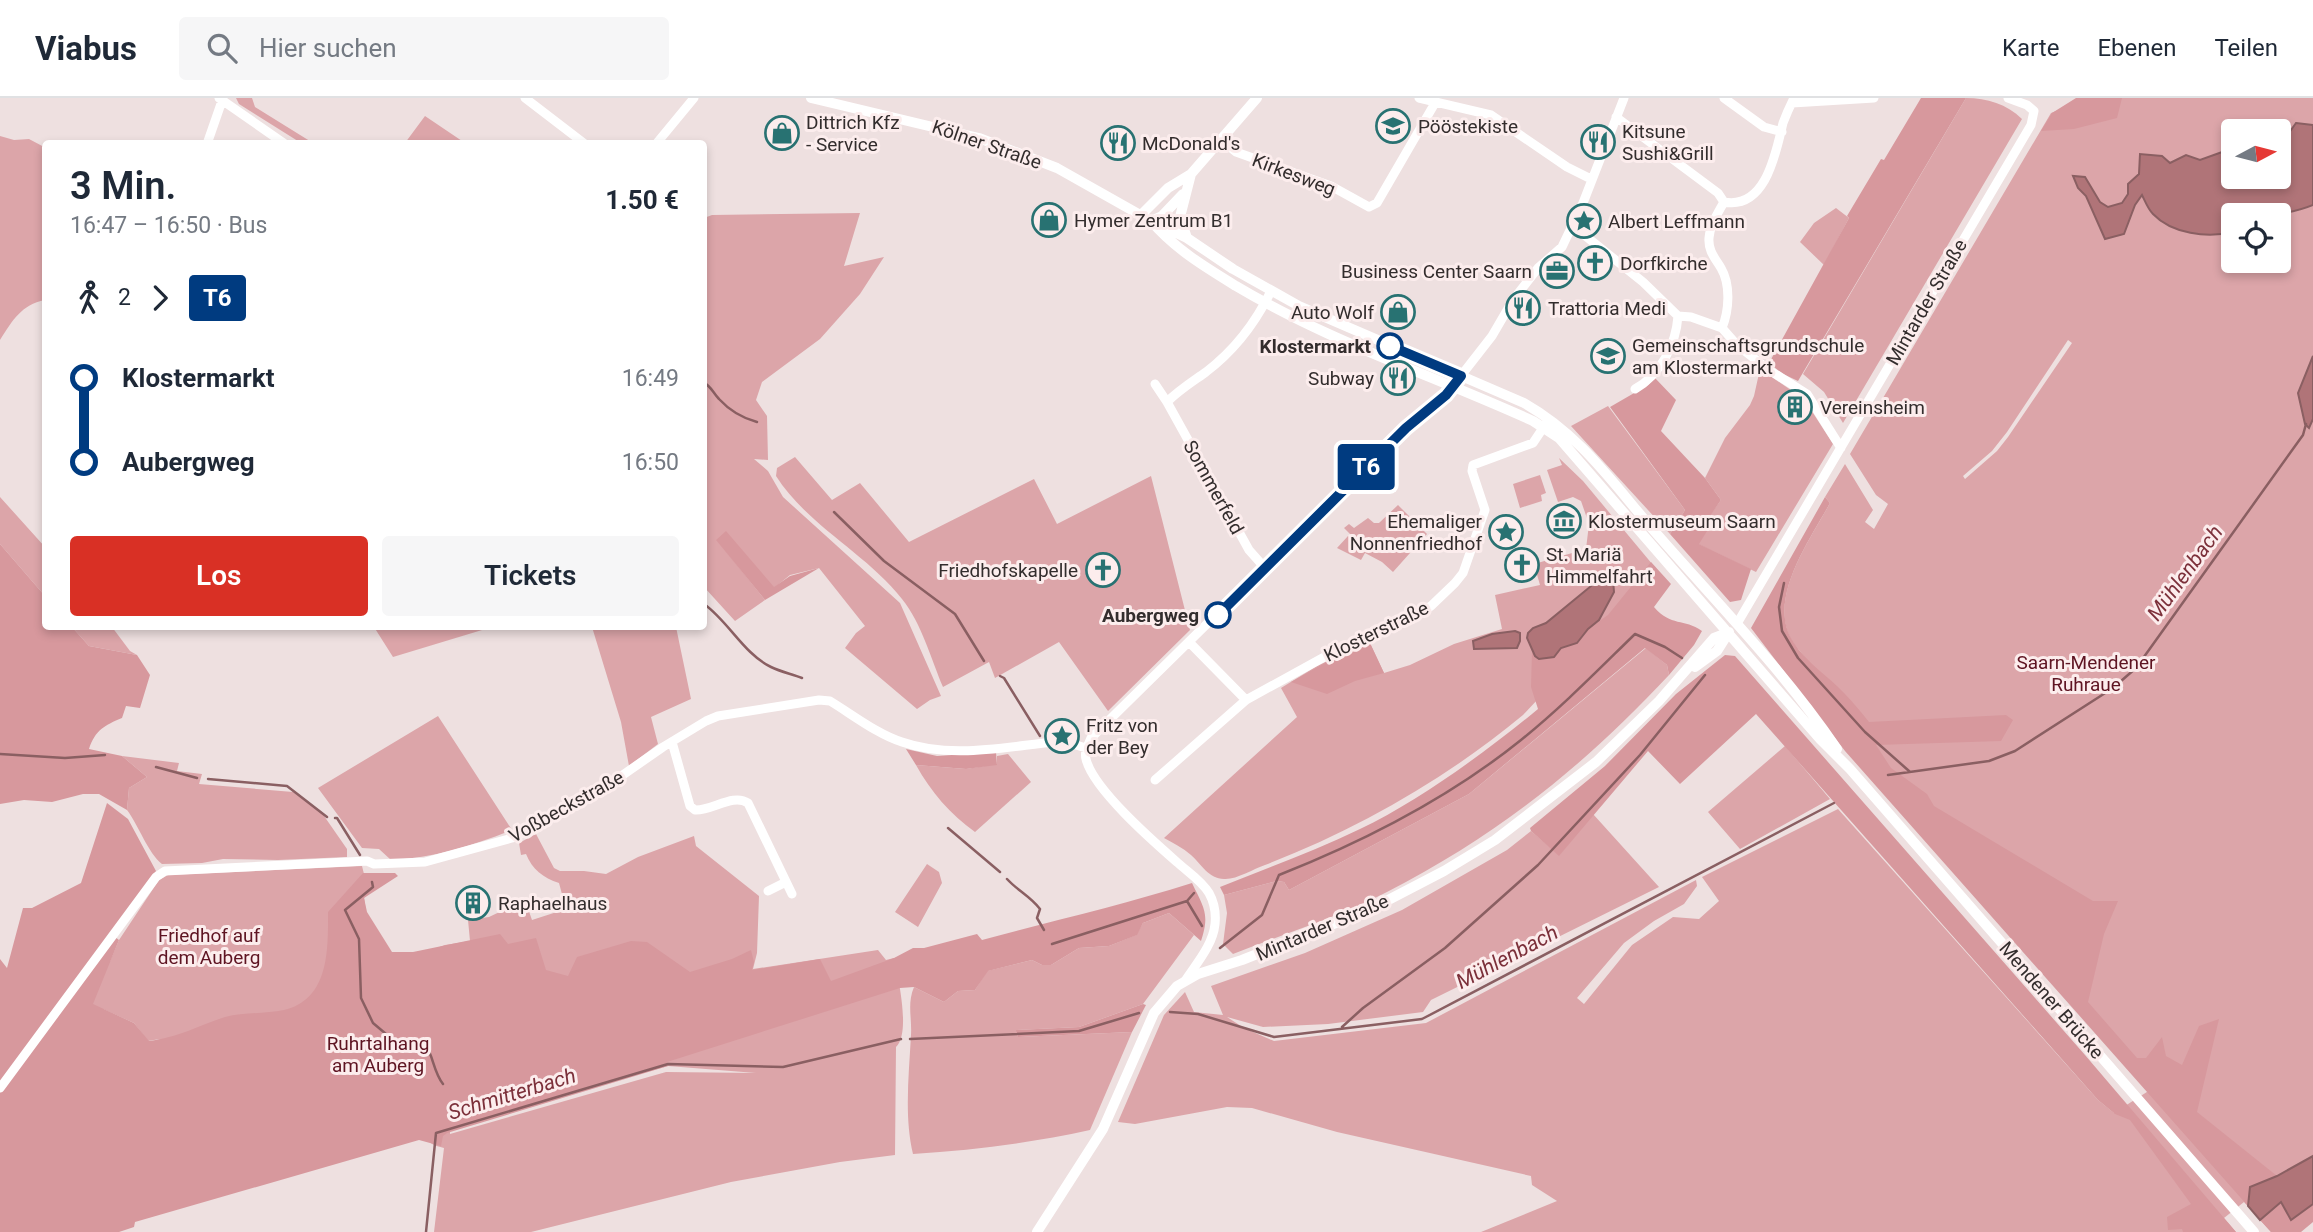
<!DOCTYPE html>
<html lang="de">
<meta charset="utf-8">
<style>
:root{--surface:#fff;--page:#f6f6f7;--text:#1f2937;--muted:#747a83;--line:#e0e1e3;--accent:#d93025}
body{margin:0;font-family:Roboto,sans-serif;background:var(--page);color:var(--text);height:100vh;display:flex;flex-direction:column;font-size:26px;white-space:nowrap}
*{box-sizing:border-box;margin:0}
p{font-size:23px;color:var(--muted)}
.icon{flex:none;width:38px;height:38px;fill:none;stroke:currentColor;stroke-width:2;stroke-linecap:round;stroke-linejoin:round}
.map{position:relative;flex:1;overflow:hidden}
.drawer{position:absolute;left:42px;top:42px;width:665px;height:490px;display:flex;flex-direction:column;background:var(--surface);border-radius:7px;box-shadow:0 4px 10px #0003}
.drawer>*{flex:none}
.badge{padding:0 14px;border-radius:5px;font-size:24px;line-height:46px}
.needle{width:46px;rotate:83deg}
.controls{position:absolute;left:2221px;top:21px;display:grid;gap:14px}
.controls a{display:grid;place-items:center;width:70px;height:70px;border-radius:7px;background:var(--surface);box-shadow:0 4px 10px #0003;font-size:35px}
.map>.badge{position:absolute;translate:-50% -50%;box-shadow:0 0 0 4px #fff}
.legs{display:flex;align-items:center;gap:10px;height:77px;padding:0 28px;font-size:23px}
.legs p{margin-inline-start:auto}
.head{display:flex;align-items:center;justify-content:space-between;height:119px;padding:0 28px}
h1{font-size:38px;font-weight:600;line-height:52px}
.cta{display:flex;gap:14px;margin-top:auto;padding:14px 28px}
.cta a{flex:1;height:80px;border-radius:7px;background:var(--accent);color:#fff;font-size:28px;font-weight:600;line-height:80px;text-align:center}
.cta a+a{background:var(--page);color:var(--text)}
ul{padding:0 28px;list-style:none}
li{display:flex;align-items:center;gap:24px;height:84px;font-size:26px}
li i{display:grid;place-items:center;width:10px;height:100%;margin:0 9px;background:currentColor}
li i::after{content:'';width:18px;height:18px;margin:-9px;border:5px solid;border-radius:50%;background:var(--surface)}
li p{margin-inline-start:auto}
li:first-child i{background:linear-gradient(#0000 50%,currentColor 0)}
li:last-child i{background:linear-gradient(currentColor 50%,#0000 0)}
header{display:flex;align-items:center;gap:42px;box-sizing:border-box;height:98px;padding:0 35px;background:var(--surface);border-bottom:2px solid var(--line)}
header strong{font-size:33px}
nav{display:flex;gap:38px;margin-inline-start:auto;font-size:24px}
.search{width:490px;height:63px;background:var(--page);display:flex;align-items:center;gap:18px;box-sizing:border-box;padding:0 24px;border-radius:7px;color:var(--muted);font-size:26px}
.map>svg:first-child{display:block}
.green{fill:#dca5a9;fill-rule:evenodd}
.forest{fill:#d7989d}
.water{fill:#b07478;stroke:#8a5f62;stroke-width:2}
.lines{fill:none;stroke-linecap:round;stroke-linejoin:round}
.stream{stroke:#8a5f62;stroke-width:2.5}
.minor{stroke:#fff;stroke-width:9}
.major{stroke:#fff;stroke-width:10}
.line-1-casing{stroke:#fff;stroke-width:16}
.line-1{stroke:#003b80;stroke-width:10}
.stop-1-dot{fill:#fff;stroke:#003b80;stroke-width:3.5}
.labels{text-anchor:middle;stroke-width:6;stroke-linejoin:round;paint-order:stroke}
.poi-label{font-size:19px;fill:#332d2d;stroke:#fceded;text-anchor:start}
.street-label{font-size:19px;fill:#332d2d;stroke:#fceded}
.stop-label{font-size:19px;font-weight:bold;fill:#332d2d;stroke:#fceded;text-anchor:end}
.park-label{font-size:19px;fill:#5e1422;stroke:#fceded}
.water-label{font-size:21px;font-style:italic;fill:#7c303a;stroke:#fceded}
</style>
<header>
<strong>Viabus</strong>
<div class="search"><svg class="icon" aria-label="search" viewBox="0 0 24 24"><circle cx="10" cy="10" r="6"/><path d="M15 15l6 6"/></svg>Hier suchen</div>
<nav><a>Karte</a><a>Ebenen</a><a>Teilen</a></nav>
</header>
<div class="map">
<svg width="2313" height="1134" viewBox="0 0 2313 1134">
<rect width="100%" height="100%" fill="#eee0e0"/>
<path class="green" d="M236 0H252L255 9 313 45H301L239 6Z
M1966 0C1987 0 2007 6 2022 21L1843 325 1824 294 1803 276Z
M2080 0H2313V1120L2287 1134H2271L2244 1104 2224 1120 2236 1134H1481L1557 1103 1532 1087 1531 1078 1337 1034 1252 1010 1227 1009 1135 1026 1118 1024 1164 917 1185 894 1194 914 1223 917 1211 888 1305 855 1402 812 1507 752 1531 733 1559 757 1593 716 1659 789 1431 902 1423 914 1328 926 1263 929 1227 919 1244 930 1274 943 1426 925 1696 782 1697 788 1684 806 1654 823 1624 845 1577 900 1584 906 1632 847 1673 819 1699 821 1719 803 1702 779 1838 711 2098 1002 2114 1015 2150 992 1788 579 1806 561C1802 555 1796 549 1792 543 1767 500 1810 442 1830 405L1825 399 1845 366 1873 412 1865 424 1874 431 1888 406 1876 397 1850 356 2051 15 2069 8ZM2233 33H2278V79H2233ZM2233 117H2278V163H2233ZM2068 242 2072 245 2008 339 1997 353 1965 381 1963 378 1992 353 2007 334Z
M425 18 465 45H405Z
M0 38 14 42 29 41 46 50 45 83 42 94 46 96 45 202C21 207 13 222 0 242Z
M1836 110 1849 120 1824 167 1800 144 1814 125Z
M860 115 844 168 884 159 860 196 820 241 762 284 756 302 767 318 768 362 754 361 768 373 783 399 900 505 941 598 930 602 917 611 845 550 856 535 865 528 819 470 790 477 774 490 717 442 765 502 735 523 704 489V120L712 117Z
M1760 271 1804 301 1833 346 1756 474 1698 446 1711 425 1707 421 1721 402 1705 380 1725 340 1750 307 1754 298Z
M1608 308 1685 412 1670 436 1571 328Z
M795 359 832 402 860 385 909 444 1034 381 1057 426 1151 378 1190 532 1108 613 1059 544 995 580 989 564 943 589C931 561 922 526 902 501 866 455 808 428 776 378L777 370Z
M1559 360 1583 383 1658 473 1523 617C1446 681 1358 731 1265 767 1253 771 1236 782 1224 781 1209 781 1201 766 1191 757 1183 750 1173 745 1164 740L1297 619 1281 590 1317 568 1369 543 1384 575 1410 567 1454 546 1502 531 1495 497 1540 487 1534 466 1586 451 1589 426 1581 403 1573 399 1558 404 1547 372 1562 367Z
M1540 377 1546 395 1541 397 1542 403 1520 410 1513 386Z
M0 399 45 449V498L0 446Z
M1398 407 1427 436 1393 474 1382 464 1365 455 1361 462 1337 450 1348 438 1364 453 1368 444 1365 443 1362 448 1344 430 1349 426 1354 430 1368 420 1374 425H1379Z
M72 529H112L130 553 137 557 89 548Z
M374 529H492L393 559Z
M592 529H676L691 601 651 619 658 646 629 668 621 624Z
M1646 550 1667 567 1669 577C1583 669 1499 736 1387 794 1338 819 1284 836 1233 856L1223 846 1227 815 1224 797 1277 783 1284 784 1289 792 1469 696Z
M438 618 512 732C472 748 434 760 391 762L379 751 362 750 318 690Z
M1785 648 1830 701 1740 751 1708 714Z
M1008 656 1031 684 975 734C950 716 931 694 916 667L966 671 997 666V658Z
M122 658 179 665 177 673 202 676 199 686 293 694 322 715 347 751V759L278 762 223 761 202 765 162 766C148 755 139 728 127 712L129 690 147 679Z
M536 736 554 770 560 773H584L606 776 638 759 694 738 696 748 759 798 757 855 753 871 878 852 886 862 894 860C898 879 911 935 896 949L895 1057 840 1064 731 1084 531 1134H434L444 1050C437 1048 428 1047 426 1037L0 1134V992L110 863 119 842 159 782 168 777 362 768 365 780 371 775 378 784 364 799 366 814 392 866 445 847 470 843 468 822 489 819 525 802 532 822 566 811 559 785C543 780 532 771 526 756L521 757 519 745ZM103 911 134 925 148 943 160 941 113 955ZM668 968 756 975 666 974 450 1036V1030Z
M927 766 939 774 942 785 918 829 895 814Z
M1169 815 1194 837 1143 906 1079 929 1017 932 1018 939 1132 934 1090 1032C1031 1045 974 1052 913 1056 904 1018 909 976 911 937 912 919 907 906 914 889L944 904 958 893 975 892 987 873 1032 862 1042 867H1051L1079 850 1109 848 1136 837 1143 825Z"/>
<path class="forest" d="M1921 0H1966L1798 283 1783 276 1769 265 1849 120 1847 118 1881 61 1884 62Z
M2076 0H2122L2117 20 2074 31 2041 33 2052 15Z
M1655 280 1676 302 1661 333 1705 380 1721 402 1708 421 1712 425 1699 446 1751 471 1741 502 1730 504 1670 436 1685 412 1610 309 1648 287Z
M1825 399 1830 405C1810 442 1765 503 1794 545 1807 565 1828 578 1844 595 1853 604 1861 614 1869 624L2006 617 2013 622 2001 643 1876 647 1891 670 1927 696 1934 708 2093 803H2118L2104 836 2088 904 2137 960H2146L2162 939 2166 958 2182 967 2199 928 2219 921 2197 1014 2277 1078 2250 1089 2248 1108 1845 653 1751 530Z
M726 433 774 489 790 478 819 470 765 502 716 442Z
M0 446 45 498 46 528 72 529 89 548 137 557 150 577 140 610 126 608 122 620C105 627 95 632 89 651L122 658 147 679 129 690 127 712 99 696H83L52 704 24 702 0 706Z
M1651 464 1671 486 1654 509C1671 529 1684 520 1702 533L1694 547 1669 577 1667 567 1645 550 1469 696 1289 792 1284 784 1277 783 1224 797 1220 789C1267 770 1315 753 1360 731 1419 703 1487 653 1538 611L1531 589 1532 554 1535 558 1577 545 1588 531 1608 517Z
M1369 543 1384 575 1355 583 1327 596 1291 584 1355 548Z
M1725 557 1735 558 2085 957 2236 1134H2183L2182 1131 2168 1132 2167 1119 2191 1106 2130 1022 2115 1016 2098 1002 1756 616 1680 686 1648 653 1559 758 1531 733 1530 730 1605 668 1676 596Z
M906 651 937 658 996 654 997 667 966 671 916 667Z
M107 705 128 721 156 773 111 836 119 842 93 906 134 925 149 943C180 939 197 928 225 919 244 914 265 916 284 912 330 901 328 850 328 814L363 775H395L398 778 364 800 367 814 392 854H413L500 836 508 846 536 840 546 872 568 878 577 859 631 843 647 844 690 874 732 861 751 852 754 864 752 872 820 861 831 883 894 860 913 850H924L977 836 982 842C1052 823 1123 807 1192 785 1204 810 1210 816 1201 843L1169 815 1143 825 1137 837 1109 848 1079 850 1051 867H1042L1032 862 988 873 975 892 958 893 944 904 914 889 900 890 667 964 668 968 447 1035 443 1038 441 1048 419 1042 135 1124 134 1129 119 1134H0V861L7 870 23 810H32L81 785Z
M1143 906 1146 907 1132 934 1018 939 1016 932 1079 929Z
M2282 1103 2291 1122 2313 1106V1124L2301 1134H2271L2260 1122Z"/>
<path class="water" d="M2296 25 2313 27V107C2287 118 2261 117 2233 117V134C2207 140 2172 136 2153 116 2148 111 2145 103 2142 97L2135 107 2124 136 2105 141 2086 98 2078 90 2073 78 2085 79 2100 104 2108 109 2122 105 2128 96V86L2139 76 2140 56 2162 58 2170 65 2186 57 2200 62 2225 53 2233 61V79H2278L2279 49Z
M2313 258V321L2309 330 2305 326 2298 295Z
M1602 479 1613 482 1614 494 1599 522 1588 531 1577 545 1561 550 1554 559 1539 561 1535 558 1527 540 1528 535 1533 530 1546 525Z
M1515 533 1520 535V543L1517 550 1474 551 1473 543 1492 536Z
M2313 1058V1106L2291 1122 2281 1104 2260 1122 2248 1108 2250 1089 2277 1078Z"/>
<g class="lines">
<path class="stream" d="M704 285C711 288 713 295 719 301 730 313 742 320 757 324
M834 414 884 463 955 516 984 563
M1784 485 1779 509 1782 533 1798 560 1865 634 1909 673
M704 506C728 523 744 556 771 569 781 574 792 576 802 580
M1000 578 1004 580 1040 638
M0 656 65 660 105 657
M156 669 197 680
M1888 677 1989 663 2015 653 2113 590 2136 570 2303 337 2306 326
M208 681 287 688 327 719
M335 720H337L360 757
M948 730 1000 774
M1007 781C1018 793 1030 798 1040 811L1037 820 1044 832
M372 784 373 789 345 812 359 841 361 900 373 925 399 947 425 946C434 959 433 973 443 986
M1187 803 1194 795
M1052 846 1187 803 1202 828
M1220 850 1262 817 1279 777C1365 743 1449 700 1521 642 1562 609 1598 572 1635 536L1665 549 1682 560
M1170 914 1198 916 1274 939 1422 921 1834 705
M1342 929 1363 910 1445 850 1538 767 1640 657 1705 577
M910 941 1079 933 1139 915
M426 1134 436 1035 668 966 783 969 901 941"/>
<path class="minor" d="M219 0 285 46
M525 0 585 46
M1419 0 1491 17 1567 69 1591 81
M1724 0 1764 29 1782 34
M1792 5 1874 0
M1616 19 1718 95 1724 104
M1221 42 1236 54 1331 88 1369 109 1377 105 1435 5
M207 46 223 0
M656 46 694 0
M1724 104C1766 112 1776 54 1783 25 1786 17 1790 8 1794 0
M1573 128 1643 184 1678 218 1691 219 1722 230 1737 247 1769 272 1807 296 1841 350
M1722 230C1729 213 1731 187 1721 170 1715 160 1708 153 1709 140 1710 127 1718 115 1724 104
M1155 286 1167 304 1249 452 1265 470
M1635 291C1660 277 1676 247 1678 218
M1167 304C1179 292 1192 284 1206 274 1235 252 1255 226 1271 193
M1738 524 2031 27 2034 13 2027 7 2008 0
M1246 602 1337 552 1414 518 1431 508 1455 485 1463 475 1485 412 1472 373 1473 367 1533 345 1547 324
M672 644 690 708 695 712C712 713 733 695 748 705L792 796
M1155 682 1246 602 1189 544
M768 793 786 784
M1185 883C1196 866 1213 847 1215 826 1216 816 1214 804 1209 795 1202 783 1188 774 1178 765 1154 744 1093 691 1086 661 1084 654 1088 647 1091 640L1406 330 1446 297 1492 238 1513 202 1538 170 1562 149 1583 105 1624 0
M0 990 156 779 165 773 367 763 374 766 425 764 512 740 594 697 663 649 706 623 718 618 819 602 830 603C853 617 877 636 902 644 950 661 1004 649 1054 644H1066L1086 650"/>
<path class="major" d="M811 0 979 40 1057 70 1151 123 1187 140 1233 171 1299 208 1524 305C1582 338 1613 386 1656 435 1718 506 1784 573 1837 651
M1141 117 1168 90 1191 76 1257 0
M1151 123C1175 151 1205 169 1236 188 1330 244 1434 278 1533 323L1559 340 1820 641 1850 671 2254 1134
M1151 123 1162 118 1183 96
M1187 140 1180 119 1191 76
M1695 569 1717 553 1729 534
M1037 1134 1103 1031 1154 915 1177 888 1198 876 1242 862 1369 812 1444 773 1495 742 1596 664 1659 603 1714 540 1727 535"/>
</g>
<g class="lines">
<g class="line-1-casing">
<path id="line-1" d="M1218 517 1406 330 1446 297 1461 278 1390 248"/>
</g>
<use href="#line-1" class="line-1"/>
</g>
<defs>
<g id="school-ring" transform="scale(1.75)"><circle r="9.5" fill="#fceded" stroke="#287272" stroke-width="1.5"/><path d="M0-5L7-2L0 1L-7-2ZM-4 1L0 2.5L4 1V4Q0 6-4 4Z" fill="#287272"/></g>
<g id="shop-ring" transform="scale(1.75)"><circle r="9.5" fill="#fceded" stroke="#287272" stroke-width="1.5"/><path d="M-5-2.5h2.3a2.7 3.5 0 0 1 5.4 0H5L5.5 6h-11ZM-1.5-2.5h3a1.5 2.3 0 0 0-3 0Z" fill="#287272"/></g>
<g id="restaurant-ring" transform="scale(1.75)"><circle r="9.5" fill="#fceded" stroke="#287272" stroke-width="1.5"/><path d="M-5-6h1v4h1v-4h1v4h1v-4h1v5L-1.5 .5V6h-2V.5L-5-1ZM5-6V6H3V1.5H1.5Q1.5-4 5-6Z" fill="#287272"/></g>
<g id="sight-ring" transform="scale(1.75)"><circle r="9.5" fill="#fceded" stroke="#287272" stroke-width="1.5"/><path d="M0-6L1.8-2.2L6-1.7L2.9 1.2L3.7 5.4L0 3.3L-3.7 5.4L-2.9 1.2L-6-1.7L-1.8-2.2Z" fill="#287272"/></g>
<g id="church-ring" transform="scale(1.75)"><circle r="9.5" fill="#fceded" stroke="#287272" stroke-width="1.5"/><path d="M-1.2-6h2.4v3.5h3.3v2.4h-3.3V6h-2.4V-.1h-3.3v-2.4h3.3Z" fill="#287272"/></g>
<g id="office-ring" transform="scale(1.75)"><circle r="9.5" fill="#fceded" stroke="#287272" stroke-width="1.5"/><path d="M-6-3h4V-5.5h4V-3h4V5H-6ZM-1-4.5V-3h2v-1.5ZM-6 0V1H6V0Z" fill="#287272"/></g>
<g id="building-ring" transform="scale(1.75)"><circle r="9.5" fill="#fceded" stroke="#287272" stroke-width="1.5"/><path d="M-4-6H4V6H1V3H-1V6H-4ZM-2.5-4.3h1.7v1.8h-1.7ZM.8-4.3h1.7v1.8H.8ZM-2.5-1h1.7V.8h-1.7ZM.8-1h1.7V.8H.8Z" fill="#287272"/></g>
<g id="museum-ring" transform="scale(1.75)"><circle r="9.5" fill="#fceded" stroke="#287272" stroke-width="1.5"/><path d="M0-6L6-3V-2H-6V-3ZM-5-1h2V3h-2ZM-1-1h2V3h-2ZM3-1h2V3H3ZM-6 4H6V6H-6Z" fill="#287272"/></g>
</defs>
<g fill-rule="evenodd">
<use href="#school-ring" x="1393" y="28"/>
<use href="#shop-ring" x="782" y="35"/>
<use href="#restaurant-ring" x="1598" y="44"/>
<use href="#restaurant-ring" x="1118" y="45"/>
<use href="#shop-ring" x="1049" y="122"/>
<use href="#sight-ring" x="1584" y="123"/>
<use href="#church-ring" x="1595" y="165"/>
<use href="#office-ring" x="1557" y="173"/>
<use href="#restaurant-ring" x="1523" y="210"/>
<use href="#shop-ring" x="1398" y="214"/>
<use href="#school-ring" x="1608" y="258"/>
<use href="#restaurant-ring" x="1398" y="280"/>
<use href="#building-ring" x="1795" y="309"/>
<use href="#museum-ring" x="1564" y="423"/>
<use href="#sight-ring" x="1506" y="434"/>
<use href="#church-ring" x="1522" y="467"/>
<use href="#church-ring" x="1103" y="472"/>
<use href="#sight-ring" x="1062" y="638"/>
<use href="#building-ring" x="473" y="805"/>
</g>
<g class="stop-1-dot">
<circle cx="1390" cy="248" r="12"/>
<circle cx="1218" cy="517" r="12"/>
</g>
<g class="labels">
<g class="poi-label">
<text x="806" y="31">Dittrich Kfz<tspan x="806" dy="22">- Service</tspan></text>
<text x="1418" y="35">Pööstekiste</text>
<text x="1622" y="40">Kitsune<tspan x="1622" dy="22">Sushi&amp;Grill</tspan></text>
<text x="1142" y="52">McDonald's</text>
<text x="1074" y="129">Hymer Zentrum B1</text>
<text x="1608" y="130">Albert Leffmann</text>
<text x="1620" y="172">Dorfkirche</text>
<text x="1532" y="180" text-anchor="end">Business Center Saarn</text>
<text x="1548" y="217">Trattoria Medi</text>
<text x="1374" y="221" text-anchor="end">Auto Wolf</text>
<text x="1632" y="254">Gemeinschaftsgrundschule<tspan x="1632" dy="22">am Klostermarkt</tspan></text>
<text x="1374" y="287" text-anchor="end">Subway</text>
<text x="1820" y="316">Vereinsheim</text>
<text x="1482" y="430" text-anchor="end">Ehemaliger<tspan x="1482" dy="22">Nonnenfriedhof</tspan></text>
<text x="1588" y="430">Klostermuseum Saarn</text>
<text x="1546" y="463">St. Mariä<tspan x="1546" dy="22">Himmelfahrt</tspan></text>
<text x="1078" y="479" text-anchor="end">Friedhofskapelle</text>
<text x="1086" y="634">Fritz von<tspan x="1086" dy="22">der Bey</tspan></text>
<text x="498" y="812">Raphaelhaus</text>
</g>
<g class="street-label">
<text transform="translate(987 46) rotate(19)" y="7">Kölner Straße</text>
<text transform="translate(1294 76) rotate(21)" y="7">Kirkesweg</text>
<text transform="translate(1926 204) rotate(-60)" y="7">Mintarder Straße</text>
<text transform="translate(1214 389) rotate(61)" y="7">Sommerfeld</text>
<text transform="translate(1376 533) rotate(-26)" y="7">Klosterstraße</text>
<text transform="translate(566 708) rotate(-29)" y="7">Voßbeckstraße</text>
<text transform="translate(1322 829) rotate(-23)" y="7">Mintarder Straße</text>
<text transform="translate(2052 902) rotate(49)" y="7">Mendener Brücke</text>
</g>
<g class="stop-label">
<text x="1371" y="255">Klostermarkt</text>
<text x="1199" y="524">Aubergweg</text>
</g>
<g class="park-label">
<text x="2086" y="571">Saarn-Mendener<tspan x="2086" dy="22">Ruhraue</tspan></text>
<text x="209" y="844">Friedhof auf<tspan x="209" dy="22">dem Auberg</tspan></text>
<text x="378" y="952">Ruhrtalhang<tspan x="378" dy="22">am Auberg</tspan></text>
</g>
<g class="water-label">
<text transform="translate(2185 475) rotate(-54)" y="7">Mühlenbach</text>
<text transform="translate(1507 859) rotate(-28)" y="7">Mühlenbach</text>
<text transform="translate(512 996) rotate(-17)" y="7">Schmitterbach</text>
</g>
</g>
</svg>
<div class="controls">
<a><svg class="needle" viewBox="-14 -14 28 28"><path d="M0-13l5 13h-10z" fill="#e53935"/><path d="M0 13l5-13h-10z" fill="#747a83"/></svg></a>
<a><svg class="icon" aria-label="locate" viewBox="0 0 24 24"><circle cx="12" cy="12" r="6"/><path d="M12 2v4M12 18v4M2 12h4M18 12h4"/></svg></a>
</div>
<b class="badge" style="left:1366px;top:369px;background:#003b80;color:#fff">T6</b>
<section class="drawer">
<div class="head"><div><h1>3 Min.</h1><p>16:47 – 16:50 · Bus</p></div><b>1.50 €</b></div>
<div class="legs"><svg class="icon" aria-label="walk" viewBox="0 0 24 24"><circle cx="13" cy="4" r="2"/><path d="M13 8l-2 6 4 7M11 14l-3 7M7 12l3-4h3l4 4"/></svg>2<svg class="icon" aria-label="forward" viewBox="0 0 24 24"><path d="M9 5l7 7-7 7"/></svg><b class="badge" style="background:#003b80;color:#fff">T6</b></div>
<ul>
<li><i style="color:#003b80"></i><b>Klostermarkt</b><p>16:49</p></li>
<li><i style="color:#003b80"></i><b>Aubergweg</b><p>16:50</p></li>
</ul>
<div class="cta"><a>Los</a><a>Tickets</a></div>
</section>
</div>
